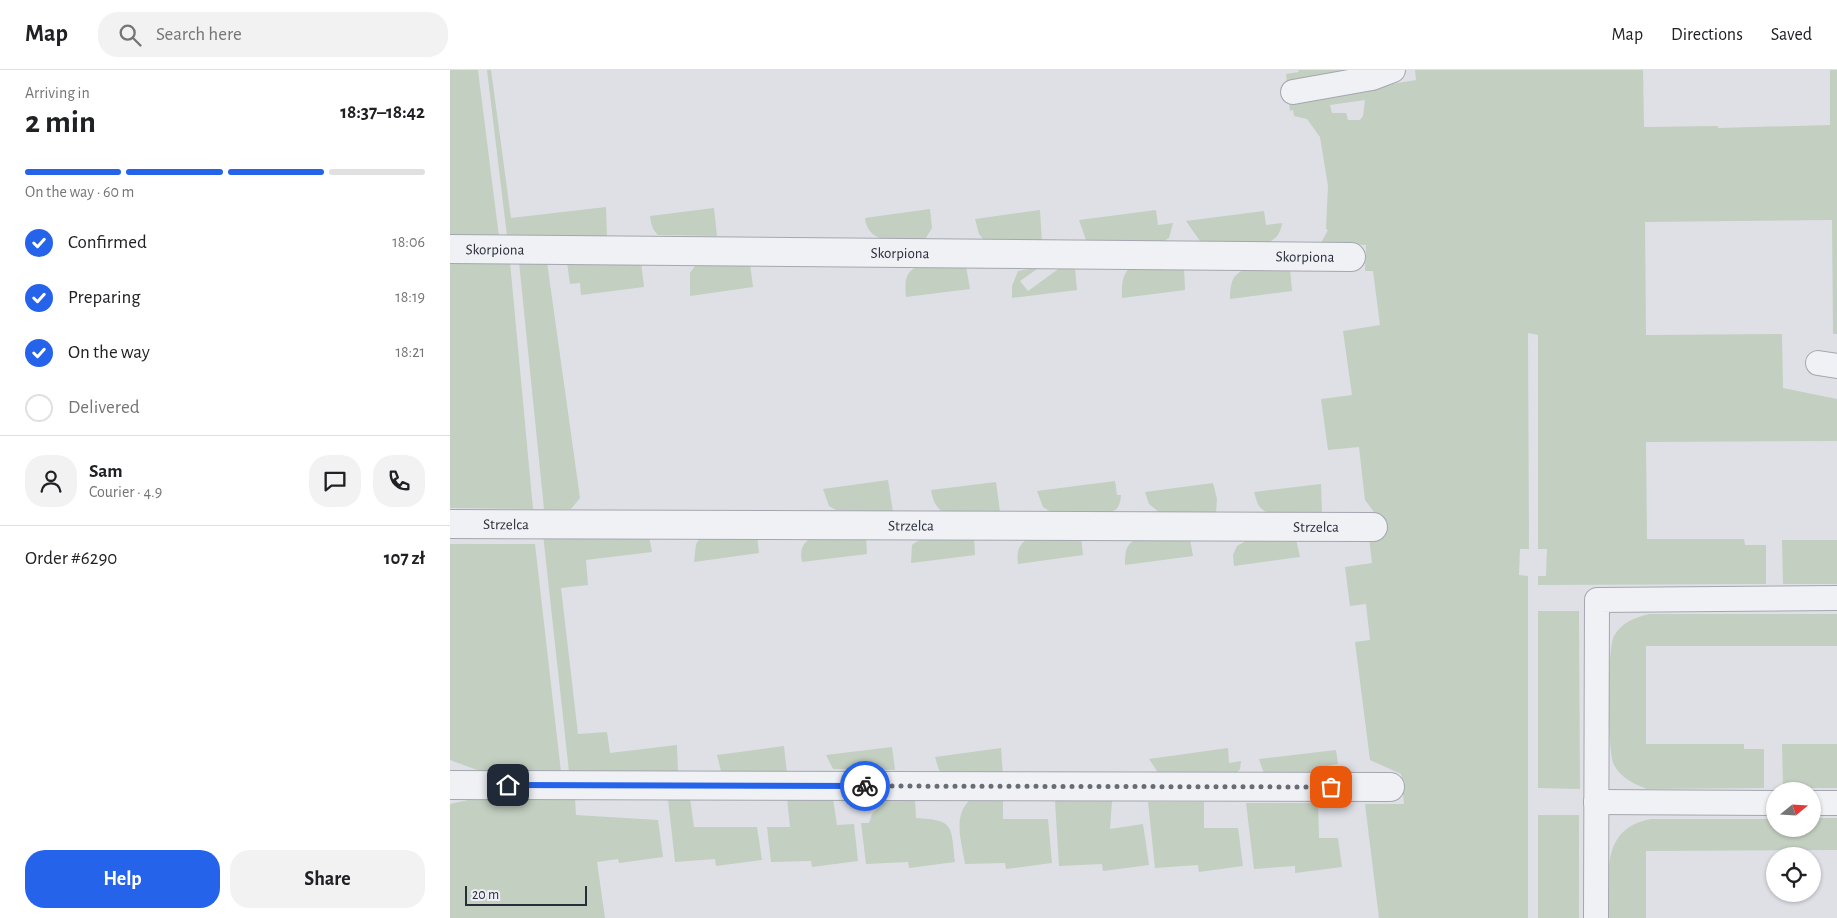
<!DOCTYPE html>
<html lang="en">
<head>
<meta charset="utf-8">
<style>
	:root { --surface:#fff; --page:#f2f2f2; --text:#202124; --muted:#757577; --line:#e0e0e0; --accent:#2563eb }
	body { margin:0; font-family:"Alegreya Sans",sans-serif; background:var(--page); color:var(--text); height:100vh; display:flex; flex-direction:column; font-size:19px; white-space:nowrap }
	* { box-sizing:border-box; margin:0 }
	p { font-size:16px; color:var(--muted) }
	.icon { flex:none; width:28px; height:28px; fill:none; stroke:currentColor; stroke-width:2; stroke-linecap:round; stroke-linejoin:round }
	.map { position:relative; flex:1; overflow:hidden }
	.sheet { display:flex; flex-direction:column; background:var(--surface); width:450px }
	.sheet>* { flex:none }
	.needle { width:32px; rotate:72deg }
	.controls { position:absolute; left:1316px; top:712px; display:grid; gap:10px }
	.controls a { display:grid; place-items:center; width:55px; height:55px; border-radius:50%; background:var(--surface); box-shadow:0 1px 4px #0004; font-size:25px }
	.scale { position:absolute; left:15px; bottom:12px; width:122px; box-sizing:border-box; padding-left:5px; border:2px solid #292e3b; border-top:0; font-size:14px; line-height:18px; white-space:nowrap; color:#292e3b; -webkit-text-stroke:4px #edeff4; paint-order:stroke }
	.pin { position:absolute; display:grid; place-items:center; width:42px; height:42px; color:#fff; margin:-21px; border-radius:10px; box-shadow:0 2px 8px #0006 }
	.courier { position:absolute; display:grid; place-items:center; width:50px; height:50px; margin:-25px; border:4px solid #2563eb; border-radius:50%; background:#fff; color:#222; box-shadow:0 1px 6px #0007 }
	.overview em { font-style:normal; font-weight:700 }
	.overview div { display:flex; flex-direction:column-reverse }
	.overview { display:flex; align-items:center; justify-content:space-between; height:85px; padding:0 25px }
	h1 { font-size:32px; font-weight:700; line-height:38px }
	.bar { display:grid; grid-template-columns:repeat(4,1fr); gap:8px 5px; align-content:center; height:60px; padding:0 25px }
	.bar i { height:6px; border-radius:4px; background:var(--line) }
	.bar .current { background:var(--accent) }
	.bar p { grid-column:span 4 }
	.line { display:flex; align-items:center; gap:12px; padding:0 25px; border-top:1px solid var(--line) }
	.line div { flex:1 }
	.round { display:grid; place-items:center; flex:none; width:52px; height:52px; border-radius:20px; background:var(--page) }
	ol { padding:0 25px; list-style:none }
	li { display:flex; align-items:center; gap:15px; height:55px }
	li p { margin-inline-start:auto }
	li .icon { padding:5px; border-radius:50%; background:var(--accent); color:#fff; stroke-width:4 }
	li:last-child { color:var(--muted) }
	li i { width:28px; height:28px; border:2px solid var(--line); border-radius:50% }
	.primary-button { display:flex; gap:10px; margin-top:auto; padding:10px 25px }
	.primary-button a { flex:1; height:58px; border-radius:20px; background:var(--accent); color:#fff; font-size:20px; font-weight:700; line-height:58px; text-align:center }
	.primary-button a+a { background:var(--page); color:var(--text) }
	header { display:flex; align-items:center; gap:30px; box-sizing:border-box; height:70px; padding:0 25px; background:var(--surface); border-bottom:1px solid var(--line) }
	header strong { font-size:24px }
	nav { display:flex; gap:28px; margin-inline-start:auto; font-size:18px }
	.search { width:350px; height:45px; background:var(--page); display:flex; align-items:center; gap:12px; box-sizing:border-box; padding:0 18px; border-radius:20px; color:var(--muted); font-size:19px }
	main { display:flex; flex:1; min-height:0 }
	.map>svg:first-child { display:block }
	.green { fill:#c3cfc0; fill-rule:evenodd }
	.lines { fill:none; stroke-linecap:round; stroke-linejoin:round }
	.service-casing { stroke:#a4a7af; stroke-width:26 }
	.minor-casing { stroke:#a4a7af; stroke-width:30 }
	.service { stroke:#f0f1f5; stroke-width:24 }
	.minor { stroke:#f0f1f5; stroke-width:28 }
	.done { stroke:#686c77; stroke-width:5; stroke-dasharray:0 9 }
	.route { stroke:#2563eb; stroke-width:6 }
	.labels { text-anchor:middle; stroke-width:4; stroke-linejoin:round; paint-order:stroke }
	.street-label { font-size:15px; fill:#292e3b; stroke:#edeff4 }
</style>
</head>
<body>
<header>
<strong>Map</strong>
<div class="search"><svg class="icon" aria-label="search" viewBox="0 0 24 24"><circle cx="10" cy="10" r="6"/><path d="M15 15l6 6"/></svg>Search here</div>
<nav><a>Map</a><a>Directions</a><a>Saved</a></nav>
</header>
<main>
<section class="sheet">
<div class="overview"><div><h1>2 min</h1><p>Arriving in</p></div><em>18:37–18:42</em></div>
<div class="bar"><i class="current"></i><i class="current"></i><i class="current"></i><i></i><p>On the way · 60 m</p></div>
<ol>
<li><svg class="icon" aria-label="check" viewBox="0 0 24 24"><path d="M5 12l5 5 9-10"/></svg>Confirmed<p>18:06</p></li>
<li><svg class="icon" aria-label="check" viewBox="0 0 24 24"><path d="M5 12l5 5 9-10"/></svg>Preparing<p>18:19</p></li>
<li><svg class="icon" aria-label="check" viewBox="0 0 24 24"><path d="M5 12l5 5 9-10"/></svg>On the way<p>18:21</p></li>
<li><i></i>Delivered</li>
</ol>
<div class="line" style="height:90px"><a class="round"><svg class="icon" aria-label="person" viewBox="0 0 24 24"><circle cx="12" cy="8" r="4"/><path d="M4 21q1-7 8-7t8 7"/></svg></a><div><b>Sam</b><p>Courier · 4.9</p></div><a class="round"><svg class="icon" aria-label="chat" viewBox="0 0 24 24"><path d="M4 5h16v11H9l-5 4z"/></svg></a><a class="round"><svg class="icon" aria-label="phone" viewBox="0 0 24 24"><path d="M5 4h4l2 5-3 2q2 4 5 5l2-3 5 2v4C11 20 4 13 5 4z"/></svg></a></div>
<div class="line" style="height:65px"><div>Order #6290</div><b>107 zł</b></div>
<div class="primary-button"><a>Help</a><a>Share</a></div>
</section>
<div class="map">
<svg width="1387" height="848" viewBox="0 0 1387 848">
	<rect width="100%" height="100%" fill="#dee0e6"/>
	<g class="green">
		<polygon points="0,0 28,0 49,167 0,166"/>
		<polygon points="37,0 41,0 61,148 156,137 157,168 57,166"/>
		<polygon points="848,0 915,0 837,14 836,4 849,2"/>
		<path d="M965,0h228l1,57 74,-1v2l112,-3v-55h7v264h-4l-1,-114 -187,2 1,113 136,-1 1,54 54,11v42l-191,1 1,97h97l1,6h21v39l-228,1v-9h8l1,-27h-9v-214l-10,-2 1,216h-9l-1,26 9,1v342h-149l-14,-114h39l-3,-30 -31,-14 -15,-118 15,-2 -4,-36 -16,2 -5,-39 27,-4 -3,-25 11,-18 -15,-20 -6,-53 -31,3 -7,-51 31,-4 -9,-64 37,-6 -7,-54h-8l1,-26 -45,-2 7,-13 -2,-1 2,-43 -8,-49 -13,-18 -13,-3 -1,-6 -3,1 -1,-10 127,-21zM915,30l-2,16 -3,4h-12l-2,-7h-14l-2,-8z"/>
		<path d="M264,138l3,28 -59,-1c-6,-6 -7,-11 -8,-19z"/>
		<path d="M480,139l2,19 -8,13c-22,-1 -56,6 -59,-23z"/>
		<polygon points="590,140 592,172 534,170 529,164 525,149"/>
		<polygon points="706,140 708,155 723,153 719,168 712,172 637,173 629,150"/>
		<path d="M814,141l2,14 16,-2c-2,12 -6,17 -18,21h-62l-16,-23z"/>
		<polygon points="0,191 60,192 83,439 0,438"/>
		<polygon points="69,192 97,192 130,428 121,439 94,439"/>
		<polygon points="117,192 191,192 194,217 131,225 130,213 120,214"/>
		<polygon points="253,193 300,194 303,217 240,226 240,203 245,196"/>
		<path d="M469,196h47l4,23 -64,8c-1,-15 -2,-25 13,-31z"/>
		<polygon points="590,197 570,211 578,221 611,197 625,198 627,220 562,228 562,216 568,201"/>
		<path d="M679,198h55l1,22 -63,8c0,-12 -1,-20 7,-30z"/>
		<path d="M799,198l41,1 2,22 -62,8c0,-16 2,-26 19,-31z"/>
		<polygon points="438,410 443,442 386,440 379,436 373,419"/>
		<path d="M665,411l2,14h4c-1,9 -2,15 -12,18l-58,-1 -8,-5 -6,-16z"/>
		<path d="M546,412l4,30 -56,1c-9,-6 -11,-13 -13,-23z"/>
		<polygon points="763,413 767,429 766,443 710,443 699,434 695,422"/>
		<path d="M871,414l1,30c-13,0 -49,4 -59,-4 -6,-4 -7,-12 -9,-18z"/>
		<polygon points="93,464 199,466 202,482 136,490 138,515 111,518 128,664 157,662 160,683 227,675 228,703 119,702"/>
		<polygon points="307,465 309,483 244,492 246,474 251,467"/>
		<path d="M366,466h50l1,18 -65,8c-3,-13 1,-21 14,-26z"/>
		<path d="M524,466l1,19 -64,8 1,-18c16,-13 42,-8 62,-9z"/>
		<path d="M631,467l2,18 -65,9c-1,-11 -1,-17 8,-24z"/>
		<path d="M691,468l49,1 3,17 -68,9c0,-15 1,-23 16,-27z"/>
		<polygon points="799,469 846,469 850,487 784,496 783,485 787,476"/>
		<polygon points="1332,470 1387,470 1387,514 1333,514"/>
		<polygon points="0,474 85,474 111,702 30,701 0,690"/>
		<polygon points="1088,541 1129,541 1130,719 1088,718"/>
		<path d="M1199,544h188v32h-191v98h98v5h20v39l-117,1c-13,-5 -26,-11 -33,-24 -7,-13 -7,-117 0,-129 8,-14 20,-18 35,-22z"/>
		<polygon points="1332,674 1387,674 1387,718 1333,718"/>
		<polygon points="334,676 337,704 278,704 271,701 267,685"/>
		<polygon points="442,677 445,700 383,699 376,685"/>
		<polygon points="551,678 553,706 495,704 489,700 485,687"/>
		<polygon points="778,678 779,693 791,691 790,699 785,705 709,704 699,689"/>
		<polygon points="886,680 888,694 877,696 877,703 817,703 813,701 809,689"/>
		<polygon points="125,728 126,745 208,750 213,787 169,793 168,789 147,792 155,848 0,848 0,734 23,729"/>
		<polygon points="240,728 244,757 307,757 312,790 266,796 265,789 225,792 218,729"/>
		<polygon points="337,728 383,729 387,755 404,754 408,791 362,797 361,791 321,792 317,757 340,757"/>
		<path d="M437,730h28l1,18c39,2 35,8 39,44l-46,6 -1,-6 -42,2 -5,-41h8l3,-9z"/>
		<path d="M520,730h33v19h45l4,44 -46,6 -1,-6 -40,1c-3,-21 -13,-48 5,-64z"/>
		<polygon points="605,731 662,731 660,759 693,754 699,795 653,801 652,794 609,796"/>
		<polygon points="698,732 754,732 754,758 788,758 793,796 749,802 748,795 705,798"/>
		<polygon points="796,733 868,733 869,768 888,768 892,797 845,803 845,796 804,799"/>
		<rect x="1088" y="745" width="41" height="103"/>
		<path d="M1363,748h24v32l-191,1v67h-37c0,-41 -10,-90 42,-99h124v10h37z"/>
	</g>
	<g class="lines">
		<g class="service-casing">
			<g id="service">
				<polyline points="843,22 922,8 943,0"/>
				<polyline points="1368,293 1387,296"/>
				<polyline points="1146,732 1325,733"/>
				<polyline points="1362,733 1387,733"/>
				<polyline points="1146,848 1147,530 1387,528"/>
			</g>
		</g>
		<g class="minor-casing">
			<g id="minor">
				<path id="s1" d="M0,179l901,8"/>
				<path id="s2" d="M0,454l923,3"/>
				<polyline points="0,715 940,717"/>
			</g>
		</g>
		<use href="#service" class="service"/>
		<use href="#minor" class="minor"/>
	</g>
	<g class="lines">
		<polyline class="done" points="415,716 881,717"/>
		<polyline class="route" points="58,715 415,716"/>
	</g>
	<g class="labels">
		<g class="street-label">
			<text dy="5" stroke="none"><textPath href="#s1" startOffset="45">Skorpiona</textPath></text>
			<text dy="5" stroke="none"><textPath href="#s1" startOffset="450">Skorpiona</textPath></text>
			<text dy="5" stroke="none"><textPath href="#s1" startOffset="855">Skorpiona</textPath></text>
			<text dy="5" stroke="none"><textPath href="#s2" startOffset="56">Strzelca</textPath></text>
			<text dy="5" stroke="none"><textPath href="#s2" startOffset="461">Strzelca</textPath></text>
			<text dy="5" stroke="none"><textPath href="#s2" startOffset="866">Strzelca</textPath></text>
		</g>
	</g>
</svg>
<div class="controls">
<a><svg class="needle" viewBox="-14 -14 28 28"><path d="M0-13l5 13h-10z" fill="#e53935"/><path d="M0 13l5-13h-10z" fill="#757577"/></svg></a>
<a><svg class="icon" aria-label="locate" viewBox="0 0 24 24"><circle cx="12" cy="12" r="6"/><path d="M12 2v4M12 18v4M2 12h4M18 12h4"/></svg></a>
</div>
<div class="scale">20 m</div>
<div class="pin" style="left:881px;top:717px;background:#ea580c"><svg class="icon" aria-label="bag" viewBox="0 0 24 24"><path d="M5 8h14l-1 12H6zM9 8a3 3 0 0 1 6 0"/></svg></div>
<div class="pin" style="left:58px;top:715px;background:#1f2937"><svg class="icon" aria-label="home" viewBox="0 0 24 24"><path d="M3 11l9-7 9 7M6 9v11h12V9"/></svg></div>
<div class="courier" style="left:415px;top:716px"><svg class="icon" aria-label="bike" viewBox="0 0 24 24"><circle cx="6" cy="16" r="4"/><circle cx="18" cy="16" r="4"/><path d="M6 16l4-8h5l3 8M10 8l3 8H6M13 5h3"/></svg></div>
</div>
</main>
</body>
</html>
